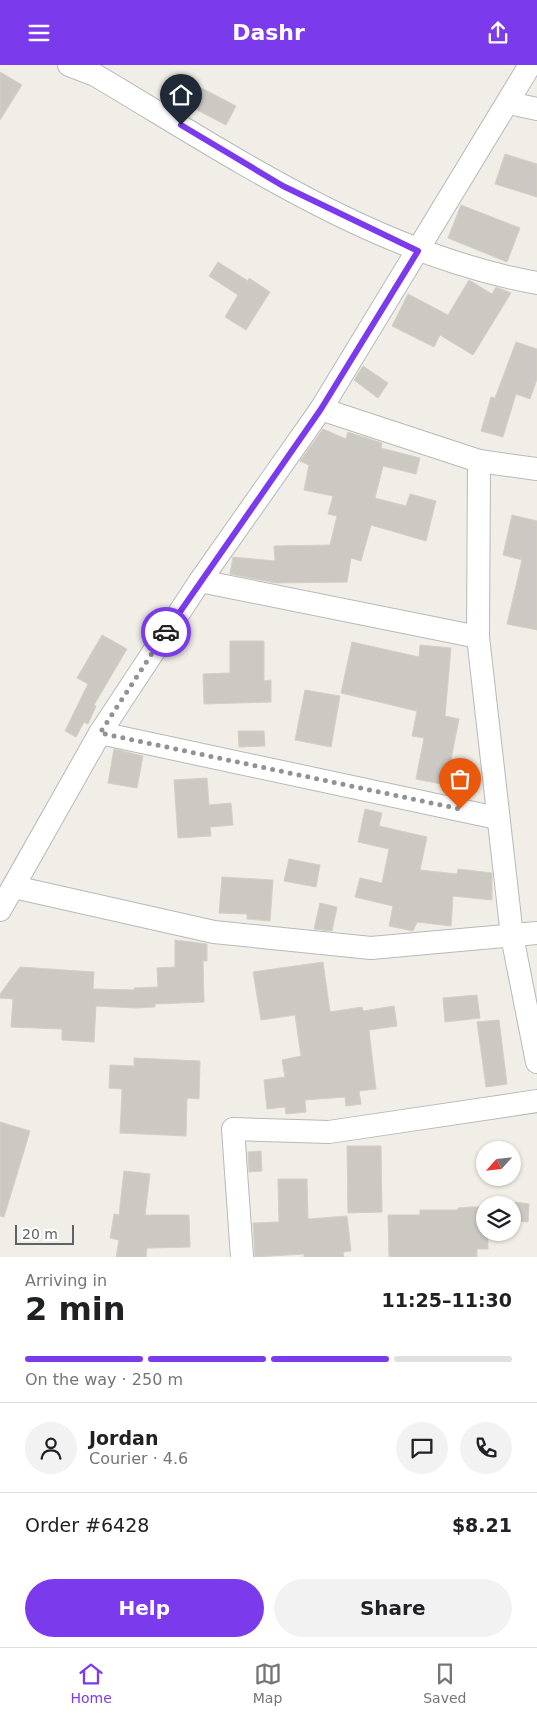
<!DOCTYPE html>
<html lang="en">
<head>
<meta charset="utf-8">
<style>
	:root { --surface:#fff; --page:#f2f2f2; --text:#202124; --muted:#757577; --line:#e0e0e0; --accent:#7c3aed }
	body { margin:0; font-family:"DejaVu Sans",sans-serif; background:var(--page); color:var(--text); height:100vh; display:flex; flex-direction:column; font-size:19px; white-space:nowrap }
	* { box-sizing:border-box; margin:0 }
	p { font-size:16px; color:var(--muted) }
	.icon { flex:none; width:28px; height:28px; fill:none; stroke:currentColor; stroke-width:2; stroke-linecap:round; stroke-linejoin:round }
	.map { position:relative; height:1192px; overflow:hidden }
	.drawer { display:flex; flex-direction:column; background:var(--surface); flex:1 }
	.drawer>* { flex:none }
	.needle { width:32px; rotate:243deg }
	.controls { position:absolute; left:476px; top:1076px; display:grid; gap:10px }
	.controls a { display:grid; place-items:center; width:45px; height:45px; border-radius:50%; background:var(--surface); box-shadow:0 1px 4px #0004; font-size:25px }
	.scale { position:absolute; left:15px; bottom:12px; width:59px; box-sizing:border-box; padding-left:5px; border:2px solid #5e6267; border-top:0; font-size:14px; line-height:18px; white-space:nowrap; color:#5e6267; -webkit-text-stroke:4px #fff; paint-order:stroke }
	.pin { position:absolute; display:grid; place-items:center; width:42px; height:42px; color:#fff; margin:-51px -21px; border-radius:50% 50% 50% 0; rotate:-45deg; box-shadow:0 0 5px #0007 }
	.pin .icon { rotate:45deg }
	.courier { position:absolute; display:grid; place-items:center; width:50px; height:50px; margin:-25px; border:4px solid #7c3aed; border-radius:50%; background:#fff; color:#222; box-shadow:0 1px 6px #0007 }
	.headline em { font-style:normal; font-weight:700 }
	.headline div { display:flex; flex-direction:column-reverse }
	.headline { display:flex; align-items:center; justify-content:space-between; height:85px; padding:0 25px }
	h1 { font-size:32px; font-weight:700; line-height:38px }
	.bar { display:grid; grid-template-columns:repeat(4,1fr); gap:8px 5px; align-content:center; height:60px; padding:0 25px }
	.bar i { height:6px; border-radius:4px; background:var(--line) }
	.bar .active { background:var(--accent) }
	.bar p { grid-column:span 4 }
	.line { display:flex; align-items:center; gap:12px; padding:0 25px; border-top:1px solid var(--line) }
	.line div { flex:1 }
	.round { display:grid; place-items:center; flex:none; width:52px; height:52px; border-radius:26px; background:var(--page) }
	.button { display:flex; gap:10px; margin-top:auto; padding:10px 25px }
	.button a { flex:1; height:58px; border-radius:30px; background:var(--accent); color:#fff; font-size:20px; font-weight:700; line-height:58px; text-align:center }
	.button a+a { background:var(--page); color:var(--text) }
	header { display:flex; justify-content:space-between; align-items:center; height:65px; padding:0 25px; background:var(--accent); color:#fff; font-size:22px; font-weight:700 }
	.menu { display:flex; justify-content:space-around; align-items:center; height:70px; border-top:1px solid var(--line); background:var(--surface); font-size:14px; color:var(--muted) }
	.menu a { display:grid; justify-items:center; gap:2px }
	.menu .active { color:var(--accent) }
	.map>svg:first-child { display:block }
	.building { fill:#ccc9c3; stroke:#d5cfc4 }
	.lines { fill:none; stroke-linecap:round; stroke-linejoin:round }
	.minor-casing { stroke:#b6b9bd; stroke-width:24 }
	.minor { stroke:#fff; stroke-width:22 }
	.done { stroke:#919393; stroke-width:5; stroke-dasharray:0 9 }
	.route { stroke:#7c3aed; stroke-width:6 }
</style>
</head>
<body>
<header><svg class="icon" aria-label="menu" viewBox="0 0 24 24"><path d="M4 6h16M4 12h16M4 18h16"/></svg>Dashr<svg class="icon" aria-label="share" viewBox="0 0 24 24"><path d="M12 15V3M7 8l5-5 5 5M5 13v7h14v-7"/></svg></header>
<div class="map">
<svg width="537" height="1192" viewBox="0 0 537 1192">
	<rect width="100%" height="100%" fill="#f0eee6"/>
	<g class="building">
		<polygon points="0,7 22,20 0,55"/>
		<polygon points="188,16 236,41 226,60 178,35"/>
		<polygon points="505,89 537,99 537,132 495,119"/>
		<polygon points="461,140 520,163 507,197 448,173"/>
		<polygon points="218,197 248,216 249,213 270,227 246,265 225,252 238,230 209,211"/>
		<polygon points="469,215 492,229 496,222 511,228 473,290 440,270 434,282 392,261 408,229 448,250"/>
		<polygon points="516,277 537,284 537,314 530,334 516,329 503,372 481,366 491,332 495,333"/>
		<polygon points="363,301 388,318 378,333 354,315"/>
		<polygon points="323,364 346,374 348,367 382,378 381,383 420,393 416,409 383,401 375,433 406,441 410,429 436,436 426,476 371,460 361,496 351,493 347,517 276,518 230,509 233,492 275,496 274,481 330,480 337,451 328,449 333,431 304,425 309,400 300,396"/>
		<polygon points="512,450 537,456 537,565 507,559 522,495 503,490"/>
		<polygon points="102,570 127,584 94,640 96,641 88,659 84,657 76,672 65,666 88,619 77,613"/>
		<polygon points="230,576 264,576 264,616 271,615 271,637 204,639 203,609 230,608"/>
		<polygon points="352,577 419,592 420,580 451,583 445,651 459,654 446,720 416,714 424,673 412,671 417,646 341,628"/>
		<polygon points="305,625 340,631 331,682 295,675"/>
		<polygon points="238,666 264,666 265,681 239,682"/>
		<polygon points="114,684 143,691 137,723 108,718"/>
		<polygon points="207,713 209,740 231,738 233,760 210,762 211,771 178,773 174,715"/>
		<polygon points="365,744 382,748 379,761 427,772 420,805 457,809 458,804 492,808 492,835 453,831 451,861 417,857 413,866 389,861 393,841 355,832 360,813 382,818 389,784 358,777"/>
		<polygon points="289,794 320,800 316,822 284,816"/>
		<polygon points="222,812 273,815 270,856 247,854 247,849 219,848"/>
		<polygon points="320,838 337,842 332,866 314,864"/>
		<polygon points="175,875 207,879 207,896 203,896 204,937 155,939 155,942 135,943 96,941 94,977 62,975 62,964 11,962 13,934 0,933 0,929 20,902 94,907 93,924 134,925 134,923 158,922 157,903 175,902"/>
		<polygon points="323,897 330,947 362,942 363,946 394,941 397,961 369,965 376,1024 359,1026 361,1039 346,1041 345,1032 305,1035 306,1047 286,1049 285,1042 267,1044 264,1015 285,1012 282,995 301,991 295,950 261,955 253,907"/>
		<polygon points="477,930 480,953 445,957 443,933"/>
		<polygon points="499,955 507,1019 486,1022 477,957"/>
		<polygon points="134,993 200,996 199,1034 187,1033 186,1071 120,1068 122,1024 109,1023 110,1000 134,1001"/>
		<polygon points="0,1057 30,1066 4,1152 0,1151"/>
		<polygon points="347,1081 381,1081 382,1147 348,1148"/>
		<polygon points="261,1086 262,1106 249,1107 248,1087"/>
		<polygon points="124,1106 150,1109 145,1150 189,1150 190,1182 147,1183 146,1192 116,1192 119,1175 110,1173 114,1149 119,1150"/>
		<polygon points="278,1114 307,1114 308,1154 347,1151 351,1186 343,1187 344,1192 304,1192 304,1189 255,1192 253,1158 279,1157"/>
		<polygon points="514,1137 529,1139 528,1157 512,1156"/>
		<polygon points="472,1142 485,1142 485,1168 488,1168 488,1184 477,1184 477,1192 389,1192 388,1150 420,1150 420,1145 458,1145 458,1143"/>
	</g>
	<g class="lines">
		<g class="minor-casing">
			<g id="minor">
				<path d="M69,0l26,10c139,82 280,179 442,208"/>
				<polyline points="509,38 537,44"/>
				<polyline points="321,344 479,396 537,404"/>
				<polyline points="479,396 478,572 512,871 537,997"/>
				<polyline points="200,516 478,572"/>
				<polyline points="100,668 497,753"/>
				<polyline points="14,822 214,867 371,883 537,868"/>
				<polyline points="0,845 100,668 200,516 321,344 530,0"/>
				<polyline points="242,1192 233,1064 329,1067 537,1036"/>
			</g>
		</g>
		<use href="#minor" class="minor"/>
	</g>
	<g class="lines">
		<polyline class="done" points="166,567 100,668 460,744"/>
		<polyline class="route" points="166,567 321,344 418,186 283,121 181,60"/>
	</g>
</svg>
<div class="controls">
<a><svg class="needle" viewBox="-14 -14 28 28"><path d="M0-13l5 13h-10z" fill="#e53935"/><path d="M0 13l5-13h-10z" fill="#757577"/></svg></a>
<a><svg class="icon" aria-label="layers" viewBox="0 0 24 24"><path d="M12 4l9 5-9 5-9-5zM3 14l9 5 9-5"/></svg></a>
</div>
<div class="scale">20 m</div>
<div class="pin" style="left:460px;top:744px;background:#ea580c"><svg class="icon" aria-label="bag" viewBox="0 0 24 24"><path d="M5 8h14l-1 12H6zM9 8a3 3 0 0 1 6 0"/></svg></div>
<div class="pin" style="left:181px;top:60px;background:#1f2937"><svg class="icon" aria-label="home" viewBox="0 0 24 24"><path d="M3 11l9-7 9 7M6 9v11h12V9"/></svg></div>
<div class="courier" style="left:166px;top:567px"><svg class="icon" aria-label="car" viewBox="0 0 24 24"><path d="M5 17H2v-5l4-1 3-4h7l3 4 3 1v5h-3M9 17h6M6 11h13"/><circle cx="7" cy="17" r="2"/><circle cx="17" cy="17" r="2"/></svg></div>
</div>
<section class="drawer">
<div class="headline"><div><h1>2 min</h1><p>Arriving in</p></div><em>11:25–11:30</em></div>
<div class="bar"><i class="active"></i><i class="active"></i><i class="active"></i><i></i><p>On the way · 250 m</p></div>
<div class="line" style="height:90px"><a class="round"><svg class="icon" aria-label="person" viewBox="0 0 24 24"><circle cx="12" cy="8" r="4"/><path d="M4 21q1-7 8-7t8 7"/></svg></a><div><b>Jordan</b><p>Courier · 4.6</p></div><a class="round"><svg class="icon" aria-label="chat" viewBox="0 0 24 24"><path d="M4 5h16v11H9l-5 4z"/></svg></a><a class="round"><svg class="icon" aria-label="phone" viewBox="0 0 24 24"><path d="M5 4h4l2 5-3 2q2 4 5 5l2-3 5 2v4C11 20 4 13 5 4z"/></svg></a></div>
<div class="line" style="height:65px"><div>Order #6428</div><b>$8.21</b></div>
<div class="button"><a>Help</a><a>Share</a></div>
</section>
<nav class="menu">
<a class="active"><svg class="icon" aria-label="home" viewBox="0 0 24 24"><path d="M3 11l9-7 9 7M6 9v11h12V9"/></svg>Home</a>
<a><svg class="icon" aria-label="map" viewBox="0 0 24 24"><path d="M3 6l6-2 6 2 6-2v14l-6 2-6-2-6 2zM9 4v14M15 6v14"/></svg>Map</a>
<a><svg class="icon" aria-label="saved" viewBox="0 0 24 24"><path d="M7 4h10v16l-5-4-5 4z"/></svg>Saved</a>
</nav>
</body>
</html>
